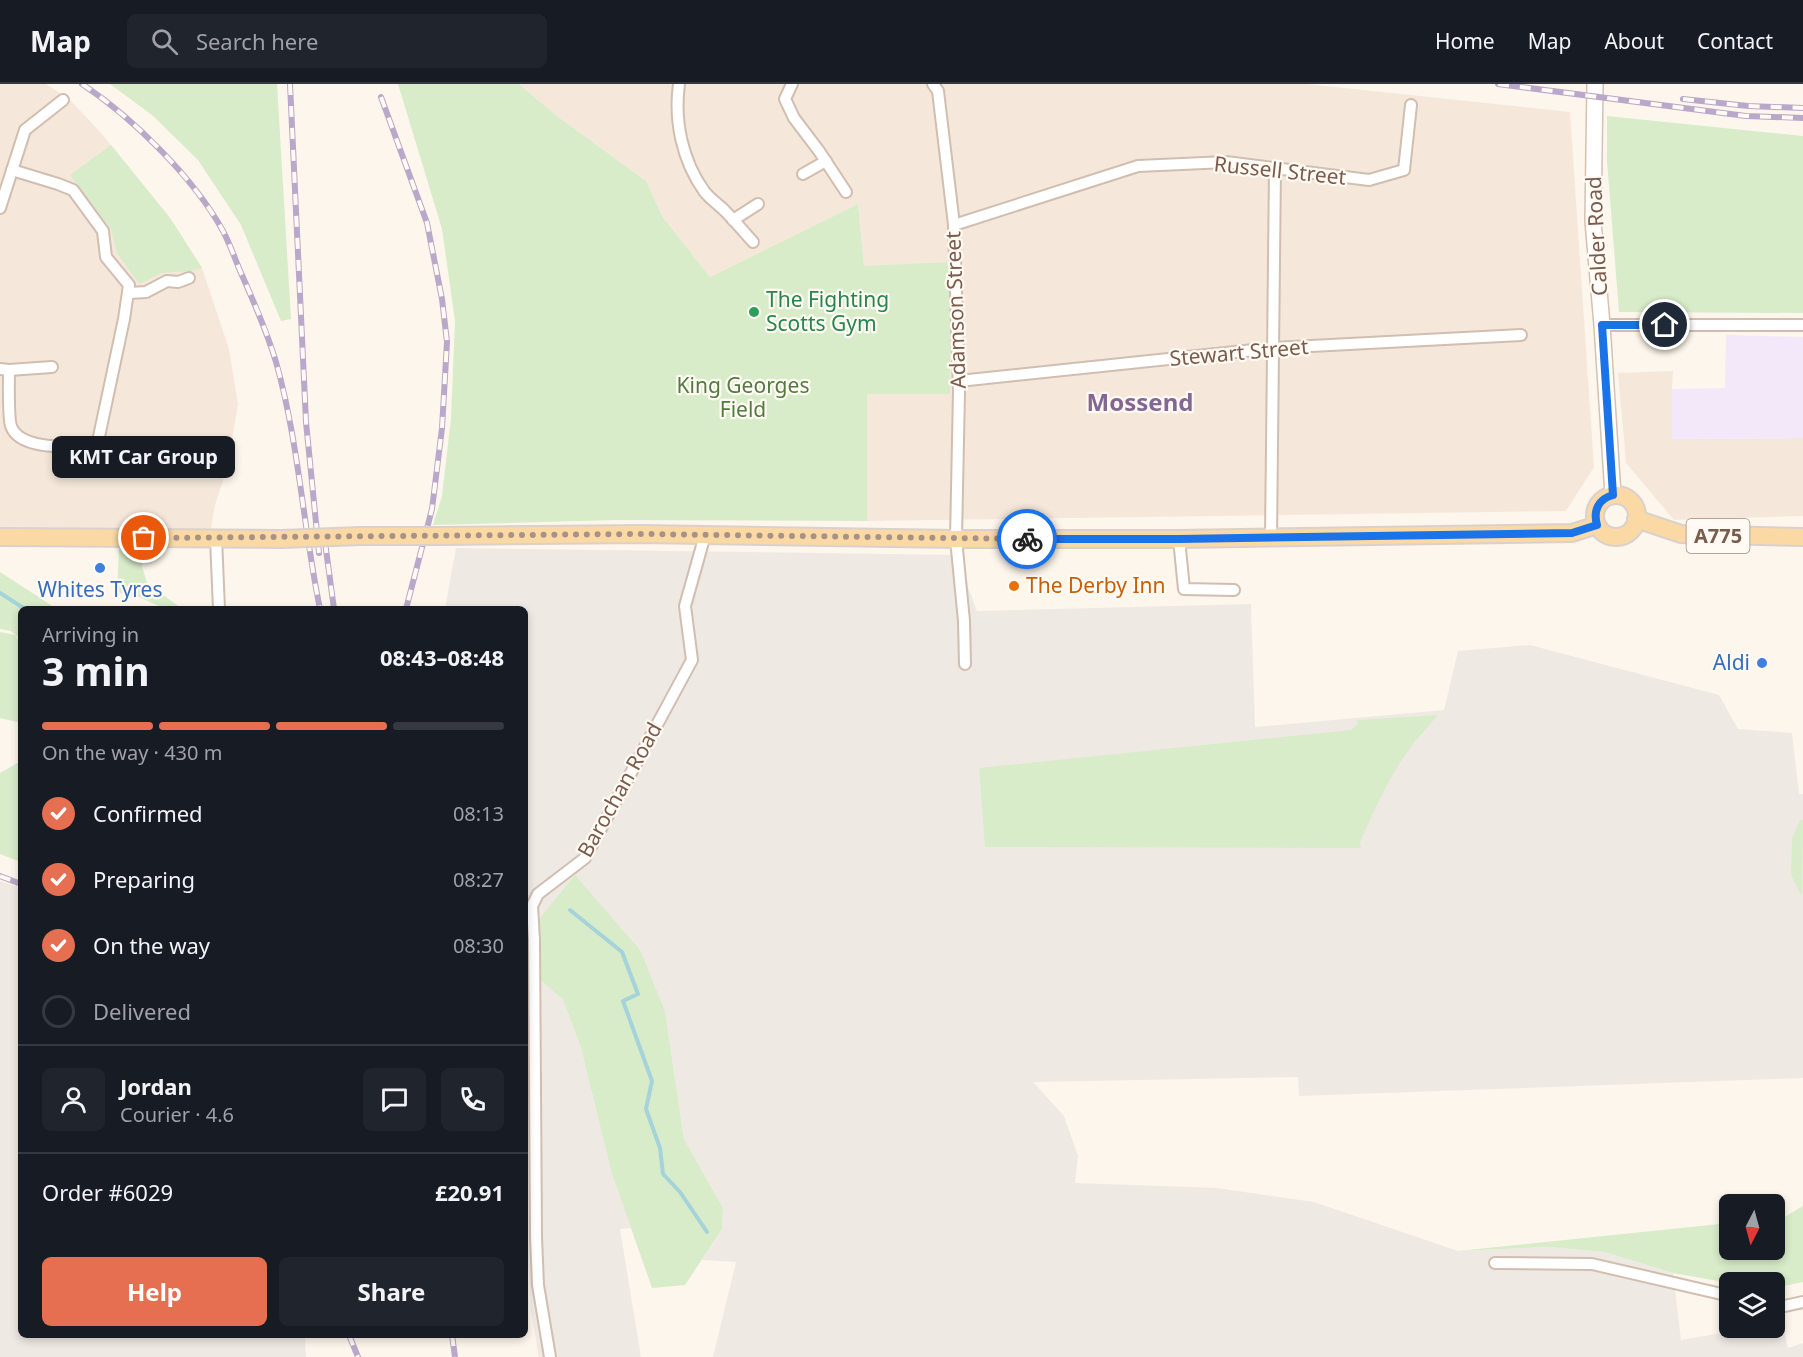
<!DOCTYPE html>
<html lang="en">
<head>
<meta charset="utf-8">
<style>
	:root { --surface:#171b24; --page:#20242c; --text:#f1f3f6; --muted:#9ea1a6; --line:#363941; --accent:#e76f51 }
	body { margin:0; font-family:"Noto Sans",sans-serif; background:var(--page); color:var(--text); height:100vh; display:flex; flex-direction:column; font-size:22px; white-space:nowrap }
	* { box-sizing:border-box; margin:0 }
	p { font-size:20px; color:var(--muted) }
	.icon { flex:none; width:33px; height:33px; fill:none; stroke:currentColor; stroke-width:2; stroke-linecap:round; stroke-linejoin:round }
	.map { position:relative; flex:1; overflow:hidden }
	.panel { position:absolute; left:18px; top:522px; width:510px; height:732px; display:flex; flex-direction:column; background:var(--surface); border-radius:9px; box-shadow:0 3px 9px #0003 }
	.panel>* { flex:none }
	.needle { width:39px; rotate:186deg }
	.tools { position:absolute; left:1719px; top:1110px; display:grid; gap:12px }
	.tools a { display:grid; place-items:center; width:66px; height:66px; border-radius:9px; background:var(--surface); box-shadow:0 3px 9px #0003; font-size:30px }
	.pin { position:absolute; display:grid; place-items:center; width:51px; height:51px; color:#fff; margin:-26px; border:3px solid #fff; border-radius:50%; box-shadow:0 2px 6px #0007 }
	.courier { position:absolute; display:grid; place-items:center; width:60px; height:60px; margin:-30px; border:4px solid #1a73e8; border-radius:50%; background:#fff; color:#222; box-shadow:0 2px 8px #0007 }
	.bubble { position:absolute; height:42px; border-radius:9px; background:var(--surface); box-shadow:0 3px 9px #0003; font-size:20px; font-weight:700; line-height:42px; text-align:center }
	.summary em { font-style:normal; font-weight:700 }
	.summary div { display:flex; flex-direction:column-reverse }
	.summary { display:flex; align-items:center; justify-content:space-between; height:102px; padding:0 24px }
	h1 { font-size:39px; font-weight:700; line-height:45px }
	.bar { display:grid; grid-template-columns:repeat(4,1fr); gap:9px 6px; align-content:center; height:72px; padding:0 24px }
	.bar i { height:8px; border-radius:4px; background:var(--line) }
	.bar .selected { background:var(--accent) }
	.bar p { grid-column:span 4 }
	.line { display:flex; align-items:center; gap:15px; padding:0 24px; border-top:2px solid var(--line) }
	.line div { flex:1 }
	.round { display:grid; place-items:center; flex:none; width:63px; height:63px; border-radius:9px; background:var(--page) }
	ol { padding:0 24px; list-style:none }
	li { display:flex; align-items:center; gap:18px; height:66px }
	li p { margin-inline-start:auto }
	li .icon { padding:6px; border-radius:50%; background:var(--accent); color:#fff; stroke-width:4 }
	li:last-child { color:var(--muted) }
	li i { width:33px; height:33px; border:3px solid var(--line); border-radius:50% }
	.action { display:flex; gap:12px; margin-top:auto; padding:12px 24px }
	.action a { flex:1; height:69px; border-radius:9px; background:var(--accent); color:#fff; font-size:24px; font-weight:700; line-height:69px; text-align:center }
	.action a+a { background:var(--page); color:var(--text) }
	header { display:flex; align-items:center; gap:36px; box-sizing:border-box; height:84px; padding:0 30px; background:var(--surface); border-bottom:2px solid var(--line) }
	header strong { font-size:28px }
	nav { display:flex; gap:33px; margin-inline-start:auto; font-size:21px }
	.search { width:420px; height:54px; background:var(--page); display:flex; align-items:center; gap:15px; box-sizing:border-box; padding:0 21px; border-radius:9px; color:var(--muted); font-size:22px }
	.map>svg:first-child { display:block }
	.residential { fill:#f5e8da }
	.industrial { fill:#efe9e4 }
	.education { fill:#f3e8fa }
	.green { fill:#d8ecc9 }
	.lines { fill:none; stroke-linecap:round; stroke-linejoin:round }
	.stream { stroke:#a5d3da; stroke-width:4 }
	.street-casing { stroke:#d1beb0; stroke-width:14 }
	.secondary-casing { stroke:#d6c0b0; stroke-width:18 }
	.primary-casing { stroke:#dad1cd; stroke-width:20 }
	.street { stroke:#fff; stroke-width:10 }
	.secondary { stroke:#fff; stroke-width:15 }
	.primary { stroke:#fbd9a5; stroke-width:16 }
	.rail-casing { stroke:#b9a8c9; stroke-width:6 }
	.rail { stroke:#fffaf3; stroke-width:4; stroke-dasharray:11; stroke-linecap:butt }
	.primary-bridge-casing { stroke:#dad1cd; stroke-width:20; stroke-linecap:butt }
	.primary-bridge { stroke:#fbd9a5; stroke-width:16 }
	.done { stroke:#a89285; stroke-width:6; stroke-dasharray:0 10.8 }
	.route { stroke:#1a73e8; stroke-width:8 }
	.leisure-dot { fill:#2e9e5b; stroke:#fffaf3; stroke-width:2 }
	.shop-dot { fill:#3f7fe0; stroke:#fffaf3; stroke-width:2 }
	.food-dot { fill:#e8710a; stroke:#fffaf3; stroke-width:2 }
	.labels { text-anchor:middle; stroke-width:4.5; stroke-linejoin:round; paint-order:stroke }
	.shield { fill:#fffaf3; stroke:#a28b7f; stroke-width:1.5 }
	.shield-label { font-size:20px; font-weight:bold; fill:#7a5c4d }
	.street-label { font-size:21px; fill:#7a5c4d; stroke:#fffaf3 }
	.leisure-label { font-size:21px; fill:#27864d; stroke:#fffaf3; text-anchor:start }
	.park-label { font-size:21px; fill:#537a41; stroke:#fffaf3 }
	.food-label { font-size:21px; fill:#c56008; stroke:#fffaf3; text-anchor:start }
	.shop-label { font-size:21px; fill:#366cbe; stroke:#fffaf3 }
	.quarter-label { font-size:24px; font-weight:bold; fill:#846695; stroke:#fffaf3 }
</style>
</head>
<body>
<header>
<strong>Map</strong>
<div class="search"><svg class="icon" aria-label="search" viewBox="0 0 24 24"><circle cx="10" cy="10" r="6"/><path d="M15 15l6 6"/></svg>Search here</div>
<nav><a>Home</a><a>Map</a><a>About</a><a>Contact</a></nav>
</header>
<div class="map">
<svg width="1803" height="1273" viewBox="0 0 1803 1273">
	<rect width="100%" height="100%" fill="#fdf6ec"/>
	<g class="residential">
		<polygon points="0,0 46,0 69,15 102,50 170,134 202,184 229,265 238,320 227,384 215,421 209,455 0,454"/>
		<polygon points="519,0 1307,0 1570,28 1594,383 1566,427 867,437 867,310 950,310 864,182 858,120 710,193 662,132 646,97 557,32"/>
		<polygon points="1673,287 1672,305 1672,355 1803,354 1803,432 1674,436 1626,379 1618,289"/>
	</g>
	<g class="industrial">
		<polygon points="456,464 956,471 977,527 1251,520 1255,643 1444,626 1458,567 1530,561 1719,611 1738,645 1792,649 1799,710 1803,710 1803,994 1299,1012 1298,993 1033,998 1064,1032 1078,1072 1075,1099 1217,1104 1314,1118 1458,1167 1549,1163 1604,1168 1673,1189 1681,1256 1751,1244 1774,1244 1775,1239 1782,1238 1788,1264 1803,1259 1803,1273 713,1273 736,1178 702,1176 722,1145 723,1124 684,1055 665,927 541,895 563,916 581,964 611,1087 631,1144 620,1145 641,1273 539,1273 531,1227 526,1143 525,525 445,525"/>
		<polygon points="0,797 21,804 21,1251 305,1251 306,1273 0,1273"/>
	</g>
	<polygon class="education" points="1726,251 1803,253 1803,354 1672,355 1672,305 1725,304"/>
	<g class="green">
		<polygon points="110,0 277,0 291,235 281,237 241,141 198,76 152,31"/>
		<polygon points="398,0 519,0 557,32 646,97 662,132 710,193 858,120 864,182 950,178 950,310 867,310 867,437 615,436 433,441 442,412 451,334 455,237 442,145"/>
		<polygon points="1607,32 1803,52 1803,229 1619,228 1607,77"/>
		<polygon points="111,61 170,134 202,184 191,187 162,189 139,200 117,169 111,145 70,91"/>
		<polygon points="119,464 143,465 142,482 147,499 182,525 165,525 139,513 117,508"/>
		<polygon points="0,488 57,525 21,525 21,556 11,547 0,545"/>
		<polygon points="0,548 15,551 21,561 21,639 0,634"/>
		<path d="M1438,631c-10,12 -21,23 -30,36 -20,28 -34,60 -48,91l1,6 -376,-1 -6,-79 372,-38 6,-5 1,-5z"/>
		<polygon points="21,677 21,778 0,770 0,689"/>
		<polygon points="1800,736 1803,736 1802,813 1791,791 1792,754"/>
		<polygon points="575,791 640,866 665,927 684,1055 723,1124 722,1145 685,1201 652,1204 611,1087 581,964 563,916 541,896 540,834"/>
		<polygon points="1803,1122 1803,1198 1775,1204 1774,1198 1729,1199 1673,1189 1604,1168 1549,1163 1458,1167 1729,1139 1730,1166 1774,1166 1775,1135 1783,1134"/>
	</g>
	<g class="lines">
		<g class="stream">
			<polyline points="0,509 25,525"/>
			<polyline points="570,826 622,868 638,910 623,917 652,997 646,1025 660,1064 663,1090 680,1108 707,1148"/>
		</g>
		<g class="street-casing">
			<g id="street">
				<path d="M679,0c-5,37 3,76 25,107 6,8 14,13 21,20 10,10 19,21 28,31"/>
				<polyline points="792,0 785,15 794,34 819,67 846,108"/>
				<polyline points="933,0 938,7 954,141 959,307 956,455 964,537 965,580"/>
				<polyline points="803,90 826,77"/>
				<polyline points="0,124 25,46 63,16"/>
				<polyline points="733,136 758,120"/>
				<polyline points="954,141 1138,82 1226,78 1369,96 1404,86 1411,21"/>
				<polyline points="129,209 146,208 167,197 178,198 189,194"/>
				<polyline points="1602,241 1803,241"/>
				<path d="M0,285l9,1c0,13 -1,47 2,56 9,26 64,20 86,20l27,-127 5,-34 -23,-28 -3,-26 -30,-41 -15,-6 -46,-14"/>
				<polyline points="9,286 52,283"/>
				<polyline points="959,297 1273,264 1521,251"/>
				<polyline points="216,454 219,525"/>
				<polyline points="1271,454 1275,84"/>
				<polyline points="1179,455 1184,505 1234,506"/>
				<polyline points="1495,1179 1592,1180 1730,1212"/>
				<polyline points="1774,1222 1780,1223 1803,1218"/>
				<polyline points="550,1273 538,1201 536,1153 534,856 532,822 538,810 585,774 692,576 685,522 705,451"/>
			</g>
		</g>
		<g class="secondary-casing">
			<polyline id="secondary" points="1595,0 1593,137 1602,241 1613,411"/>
		</g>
		<g class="primary-casing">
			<g id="primary">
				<circle cx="1616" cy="432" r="21"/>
				<polyline points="1636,435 1681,450 1803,453"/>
				<polyline points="361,452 402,452"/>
				<polyline points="440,452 643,450 956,455 1179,455 1572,449 1597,441"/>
				<polyline points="0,453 281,455"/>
			</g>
		</g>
		<use href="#street" class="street"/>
		<use href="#secondary" class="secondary"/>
		<use href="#primary" class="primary"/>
		<g class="rail-casing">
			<g id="rail">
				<path d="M82,0c50,33 112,94 141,147 7,13 12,28 18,42 13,29 26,59 35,89 23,81 27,165 44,247"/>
				<polyline points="290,0 306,338 319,469"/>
				<polyline points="1498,0 1746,32 1803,34"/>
				<polyline points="381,13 427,139 442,215 447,258 442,344 432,425 406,525"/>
				<polyline points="1683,15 1748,22 1803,24"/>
				<polyline points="325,458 334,525"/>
				<polyline points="0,792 21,800"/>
				<polyline points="349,1251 358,1273"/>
				<polyline points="452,1251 455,1273"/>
			</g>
		</g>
		<use href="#rail" class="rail"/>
		<g class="primary-bridge-casing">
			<g id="primary-bridge">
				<polyline points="402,452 440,452"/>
				<polyline points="281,455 361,452"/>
			</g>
		</g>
		<use href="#primary-bridge" class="primary-bridge"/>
	</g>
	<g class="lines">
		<polyline class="done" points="144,454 643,450 1027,455"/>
		<path class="route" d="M1027,455h152l393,-6 25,-8c-4,-14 1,-26 16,-30l-11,-170h63"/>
	</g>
	<circle class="leisure-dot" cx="754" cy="228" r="6"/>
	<g class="shop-dot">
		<circle cx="100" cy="484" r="6"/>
		<circle cx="1762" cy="579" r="6"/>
	</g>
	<circle class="food-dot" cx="1014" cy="502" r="6"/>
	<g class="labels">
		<rect class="shield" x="1686.5" y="435" width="63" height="34" rx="4.5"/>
		<g class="shield-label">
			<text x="1718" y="459">A775</text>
		</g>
		<g class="street-label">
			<text transform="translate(1280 87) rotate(6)" y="7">Russell Street</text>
			<text transform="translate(1597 152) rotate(-93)" y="7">Calder Road</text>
			<text transform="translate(956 226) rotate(-92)" y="7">Adamson Street</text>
			<text transform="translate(1239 269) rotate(-5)" y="7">Stewart Street</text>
			<text transform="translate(620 706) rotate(-61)" y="7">Barochan Road</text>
		</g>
		<g class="leisure-label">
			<text x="766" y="223">The Fighting<tspan x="766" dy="24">Scotts Gym</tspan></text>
		</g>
		<g class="park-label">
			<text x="743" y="309">King Georges<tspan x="743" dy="24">Field</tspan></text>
		</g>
		<g class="food-label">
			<text x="1026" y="509">The Derby Inn</text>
		</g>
		<g class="shop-label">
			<text x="100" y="513">Whites Tyres</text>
			<text x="1750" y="586" text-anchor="end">Aldi</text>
		</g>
		<g class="quarter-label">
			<text x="1140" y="327">Mossend</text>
		</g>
	</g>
</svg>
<div class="tools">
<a><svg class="needle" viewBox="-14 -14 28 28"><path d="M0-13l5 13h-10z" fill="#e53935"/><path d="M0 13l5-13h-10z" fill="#9ea1a6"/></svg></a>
<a><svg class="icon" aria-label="layers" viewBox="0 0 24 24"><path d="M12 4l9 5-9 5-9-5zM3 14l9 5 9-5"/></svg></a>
</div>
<div class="pin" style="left:144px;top:454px;background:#ea580c"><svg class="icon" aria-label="bag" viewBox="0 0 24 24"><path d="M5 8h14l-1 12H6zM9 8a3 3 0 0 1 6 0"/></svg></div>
<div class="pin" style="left:1665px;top:241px;background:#1f2937"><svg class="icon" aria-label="home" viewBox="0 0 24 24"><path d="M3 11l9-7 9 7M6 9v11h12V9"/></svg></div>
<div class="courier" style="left:1027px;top:455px"><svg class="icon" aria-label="bike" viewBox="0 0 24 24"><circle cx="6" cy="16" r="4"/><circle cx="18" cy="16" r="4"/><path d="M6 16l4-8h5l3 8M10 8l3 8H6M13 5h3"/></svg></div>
<div class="bubble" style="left:52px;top:352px;width:183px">KMT Car Group</div>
<section class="panel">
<div class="summary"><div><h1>3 min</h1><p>Arriving in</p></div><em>08:43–08:48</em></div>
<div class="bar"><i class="selected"></i><i class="selected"></i><i class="selected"></i><i></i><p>On the way · 430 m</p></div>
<ol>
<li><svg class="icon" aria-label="check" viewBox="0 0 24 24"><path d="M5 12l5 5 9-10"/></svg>Confirmed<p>08:13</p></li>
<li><svg class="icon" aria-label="check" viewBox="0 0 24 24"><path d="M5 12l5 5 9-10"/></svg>Preparing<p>08:27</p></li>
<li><svg class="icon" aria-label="check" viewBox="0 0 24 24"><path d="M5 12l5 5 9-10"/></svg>On the way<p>08:30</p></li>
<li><i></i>Delivered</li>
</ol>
<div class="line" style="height:108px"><a class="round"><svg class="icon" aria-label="person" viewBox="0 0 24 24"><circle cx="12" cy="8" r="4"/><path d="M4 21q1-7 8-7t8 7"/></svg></a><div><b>Jordan</b><p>Courier · 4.6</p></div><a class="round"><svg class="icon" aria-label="chat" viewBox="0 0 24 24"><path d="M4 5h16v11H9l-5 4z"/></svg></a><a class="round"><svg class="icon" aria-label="phone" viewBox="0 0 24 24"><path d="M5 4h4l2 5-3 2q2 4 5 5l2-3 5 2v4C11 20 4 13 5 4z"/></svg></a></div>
<div class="line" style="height:78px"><div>Order #6029</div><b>£20.91</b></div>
<div class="action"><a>Help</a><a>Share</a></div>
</section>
</div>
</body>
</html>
